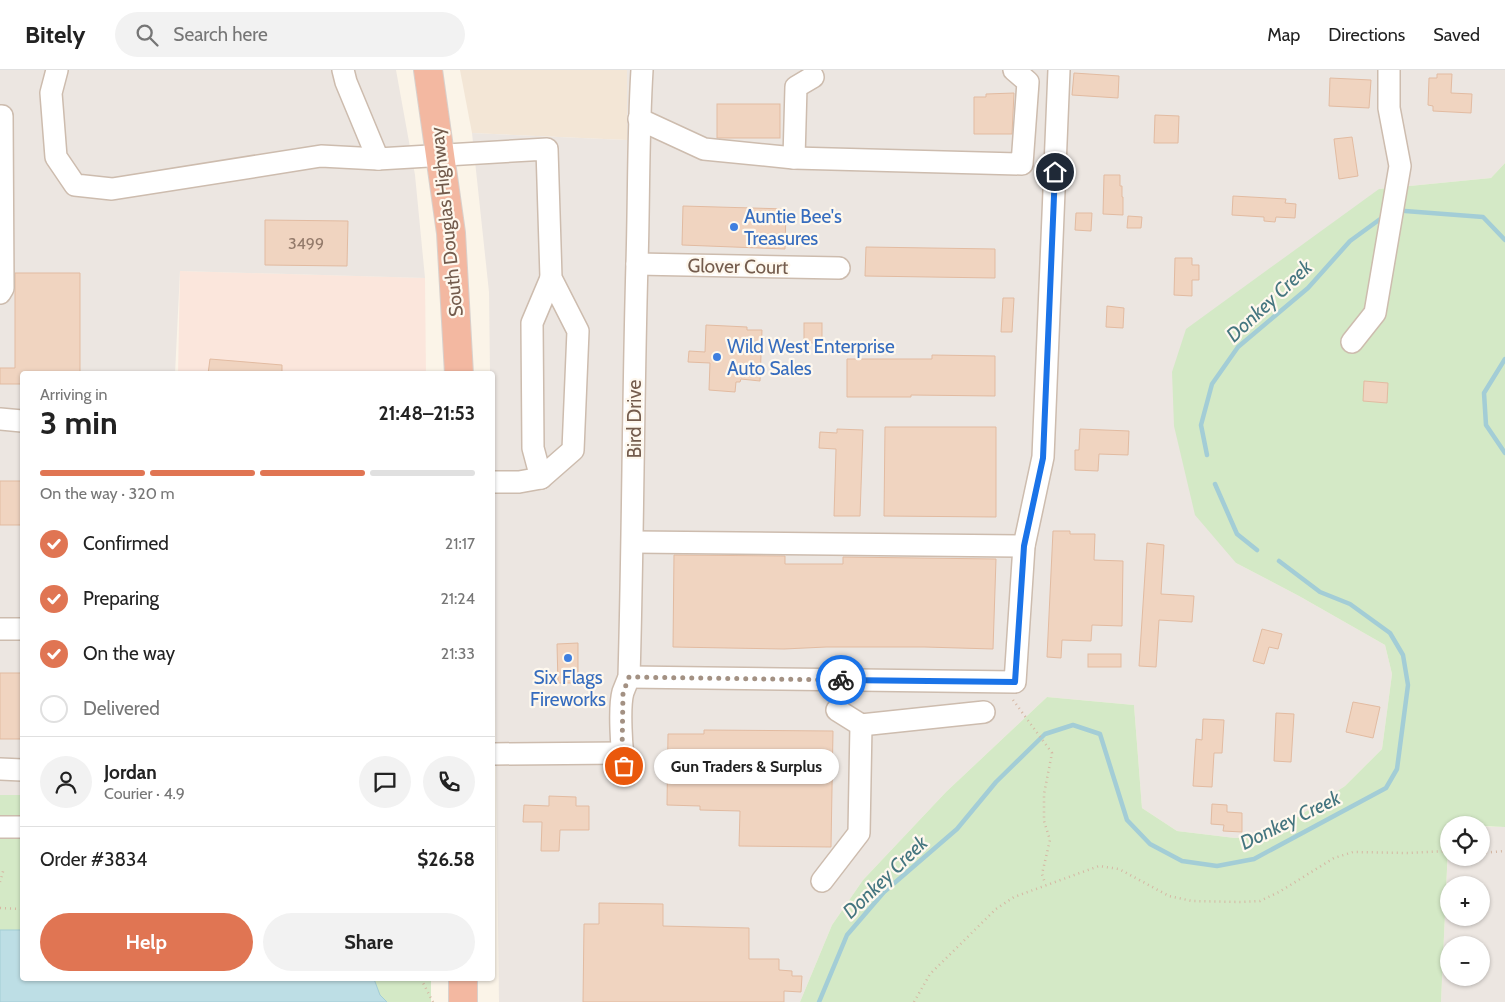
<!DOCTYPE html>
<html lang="en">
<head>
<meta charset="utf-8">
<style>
	:root { --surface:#fff; --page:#f2f2f2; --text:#222; --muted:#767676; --line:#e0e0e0; --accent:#e07553 }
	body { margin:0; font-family:Cabin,sans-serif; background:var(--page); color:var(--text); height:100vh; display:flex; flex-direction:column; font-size:19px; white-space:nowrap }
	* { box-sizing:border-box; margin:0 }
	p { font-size:16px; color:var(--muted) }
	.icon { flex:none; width:28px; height:28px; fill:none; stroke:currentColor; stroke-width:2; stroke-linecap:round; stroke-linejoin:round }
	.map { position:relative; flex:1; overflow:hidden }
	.panel { position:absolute; left:20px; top:301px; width:475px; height:610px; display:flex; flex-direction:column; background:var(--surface); border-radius:5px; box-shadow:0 1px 4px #0004 }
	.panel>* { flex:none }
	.tools { position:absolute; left:1440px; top:746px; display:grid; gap:10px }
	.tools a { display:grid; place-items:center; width:50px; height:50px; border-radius:50%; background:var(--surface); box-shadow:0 1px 4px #0004; font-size:25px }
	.pin { position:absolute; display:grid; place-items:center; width:42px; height:42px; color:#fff; margin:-21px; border:2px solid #fff; border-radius:50%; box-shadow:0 1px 5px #0007 }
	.courier { position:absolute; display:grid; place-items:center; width:50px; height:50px; margin:-25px; border:4px solid #1a73e8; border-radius:50%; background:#fff; color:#222; box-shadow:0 1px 6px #0007 }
	.bubble { position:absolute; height:35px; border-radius:18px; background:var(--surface); box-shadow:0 1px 4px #0004; font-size:16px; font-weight:800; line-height:35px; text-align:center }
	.headline em { font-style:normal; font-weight:800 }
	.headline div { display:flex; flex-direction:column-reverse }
	.headline { display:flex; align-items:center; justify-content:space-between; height:85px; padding:0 20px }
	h1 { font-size:32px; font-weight:800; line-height:38px }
	.bar { display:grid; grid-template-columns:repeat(4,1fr); gap:8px 5px; align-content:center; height:60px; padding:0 20px }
	.bar i { height:6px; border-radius:4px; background:var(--line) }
	.bar .selected { background:var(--accent) }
	.bar p { grid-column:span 4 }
	.line { display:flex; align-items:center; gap:12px; padding:0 20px; border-top:1px solid var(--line) }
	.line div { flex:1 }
	.round { display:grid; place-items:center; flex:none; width:52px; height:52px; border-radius:26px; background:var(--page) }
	ol { padding:0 20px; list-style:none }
	li { display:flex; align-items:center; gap:15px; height:55px }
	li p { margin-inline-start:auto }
	li .icon { padding:5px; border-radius:50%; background:var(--accent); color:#fff; stroke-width:4 }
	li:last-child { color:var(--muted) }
	li i { width:28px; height:28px; border:2px solid var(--line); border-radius:50% }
	.cta { display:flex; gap:10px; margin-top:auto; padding:10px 20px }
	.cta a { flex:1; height:58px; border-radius:30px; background:var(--accent); color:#fff; font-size:20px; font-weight:800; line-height:58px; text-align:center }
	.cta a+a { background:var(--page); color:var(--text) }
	header { display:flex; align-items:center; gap:30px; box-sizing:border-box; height:70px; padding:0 25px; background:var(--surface); border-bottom:1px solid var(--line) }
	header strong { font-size:24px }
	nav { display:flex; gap:28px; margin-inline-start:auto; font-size:18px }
	.search { width:350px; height:45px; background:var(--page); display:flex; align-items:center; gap:12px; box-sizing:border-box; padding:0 18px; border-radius:28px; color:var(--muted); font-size:19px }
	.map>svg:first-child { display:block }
	.residential { fill:#f3e6d6 }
	.commercial { fill:#fbe6dc }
	.industrial { fill:#ece6e1; fill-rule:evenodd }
	.green { fill:#d4e9c6 }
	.water { fill:#bddee5; stroke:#a3cdd6 }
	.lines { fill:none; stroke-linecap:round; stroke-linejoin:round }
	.stream { stroke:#a3cdd6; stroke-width:4.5 }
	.building { fill:#f0d4c0; stroke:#e2bba1 }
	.minor-casing { stroke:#cdbcae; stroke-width:24 }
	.highway-casing { stroke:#d8d1cd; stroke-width:30 }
	.path { stroke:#d5b7a3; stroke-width:2.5; stroke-dasharray:1 4; stroke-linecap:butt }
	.minor { stroke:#fff; stroke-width:21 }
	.highway { stroke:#f3b8a1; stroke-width:28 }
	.done { stroke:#a39183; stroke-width:5; stroke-dasharray:0 9 }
	.route { stroke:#1a73e8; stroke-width:6 }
	.shop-dot { fill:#3f7fe0; stroke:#fef8ee; stroke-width:2 }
	.labels { text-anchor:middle; stroke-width:4.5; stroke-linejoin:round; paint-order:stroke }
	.number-label { font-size:16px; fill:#937a6a }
	.shop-label { font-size:19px; fill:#366cbe; stroke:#fef8ee; text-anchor:start }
	.street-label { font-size:19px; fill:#745c4d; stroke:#fef8ee }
	.water-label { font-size:20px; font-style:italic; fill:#44757f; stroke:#fef8ee }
</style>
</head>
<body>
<header>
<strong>Bitely</strong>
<div class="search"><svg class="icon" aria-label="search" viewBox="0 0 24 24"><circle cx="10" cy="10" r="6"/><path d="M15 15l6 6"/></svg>Search here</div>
<nav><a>Map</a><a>Directions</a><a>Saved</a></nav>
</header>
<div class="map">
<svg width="1505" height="932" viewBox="0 0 1505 932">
	<rect width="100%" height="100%" fill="#fbf4e8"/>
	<polygon class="residential" points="460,0 627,0 627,70 472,63"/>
	<polygon class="commercial" points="180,201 425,208 426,304 178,304"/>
	<g class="industrial">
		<polygon points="0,0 396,0 415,105 425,208 180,201 175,304 22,304 22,725 0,725"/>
		<polygon points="627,0 1505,0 1505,93 1491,108 1379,119 1236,493 1299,526 1385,575 1392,604 1382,679 1345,716 1270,765 1235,768 1177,761 1142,738 1134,635 1047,627 946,722 863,810 832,855 800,932 499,932 493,457 492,304 490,304 489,222 472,63 627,70"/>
		<path d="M1449,757v31h32v-31h24v175h-64zM1449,815h32v33h-32zM1449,875h32v33h-32z"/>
	</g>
	<g class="green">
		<polygon points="1505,93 1505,757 1449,755 1441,932 800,932 832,855 863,810 946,722 1047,627 1134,635 1142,738 1177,761 1235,768 1270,765 1345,716 1382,679 1392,604 1385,575 1299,526 1236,493 1195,445 1174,356 1172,302 1186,259 1379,119 1491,108"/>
		<polygon points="0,725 22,725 22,909 431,909 431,932 0,932"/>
	</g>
	<polygon class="water" points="0,860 22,860 22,909 374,909 380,925 387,932 0,932"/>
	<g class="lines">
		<g class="stream">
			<polyline points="1405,141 1483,147 1505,170"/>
			<polyline points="1505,289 1484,323 1486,355 1505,383"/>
			<polyline points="1207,385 1201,355 1212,314 1238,277 1308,218 1350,171 1383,147"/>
			<polyline points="1215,414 1237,464 1257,480"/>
			<polyline points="819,932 847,865 884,822 957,759 996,712 1045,664 1073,655 1100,664 1127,750 1150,774 1182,791 1217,796 1254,789 1386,718 1397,699 1408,615 1403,585 1390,563 1350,534 1320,522 1279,491"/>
		</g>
	</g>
	<g class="building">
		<polygon points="1074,3 1119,6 1118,28 1072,25"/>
		<polygon points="1437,4 1452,4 1451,23 1472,24 1471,43 1433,41 1433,36 1428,35 1429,8 1437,8"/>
		<polygon points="1330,8 1371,10 1369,38 1329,36"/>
		<polygon points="1014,23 1012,64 974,64 974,27 986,27 986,24"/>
		<rect x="717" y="34" width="63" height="34"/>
		<polygon points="1155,45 1179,46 1178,73 1154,73"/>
		<polygon points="1352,67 1358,106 1339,109 1334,69"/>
		<polygon points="1104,105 1120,105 1120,116 1122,116 1122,127 1123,127 1123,145 1103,144"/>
		<polygon points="1233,126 1286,129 1285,133 1296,134 1295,148 1276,147 1275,152 1264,151 1264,147 1232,145"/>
		<polygon points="683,136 786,139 785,179 682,175"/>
		<polygon points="1076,143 1092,143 1091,161 1075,160"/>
		<polygon points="1128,146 1142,147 1141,158 1127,158"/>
		<polygon points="265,150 348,151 347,196 265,195"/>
		<polygon points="866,177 995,179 995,208 865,206"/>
		<polygon points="1175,188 1192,188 1192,195 1199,195 1199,210 1192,210 1192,226 1174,225"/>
		<polygon points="15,203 80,203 80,304 22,304 22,314 0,314 0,298 15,298"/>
		<polygon points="1003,228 1014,228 1012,262 1001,262"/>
		<polygon points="1107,236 1124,238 1123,258 1106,257"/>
		<rect x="804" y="253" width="18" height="20"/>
		<polygon points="706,255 747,257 747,260 762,260 760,311 741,309 740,312 736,312 735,322 709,320 710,293 688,292 689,281 705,282"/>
		<polygon points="932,285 995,286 995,326 911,325 911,327 847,327 847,289 932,289"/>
		<polygon points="210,289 282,295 282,304 208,304"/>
		<polygon points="1364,311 1388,313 1387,333 1363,331"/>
		<polygon points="885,357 996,357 996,447 884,446"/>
		<polygon points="837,359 863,360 860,446 834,446 836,379 819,378 820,362 837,363"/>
		<polygon points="1080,359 1129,361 1128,385 1099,384 1098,401 1075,400 1075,380 1079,380"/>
		<rect x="0" y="411" width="22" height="44"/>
		<polygon points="1053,461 1070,461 1070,464 1095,464 1094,490 1123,491 1122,556 1092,555 1091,571 1062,570 1061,588 1047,587"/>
		<polygon points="1147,473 1164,475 1161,524 1194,526 1192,552 1159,550 1156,597 1139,596"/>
		<polygon points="674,485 785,486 785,494 843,494 843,487 996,489 993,579 925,577 826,577 784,579 673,577"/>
		<polygon points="1262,559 1282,564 1278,579 1269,577 1264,594 1253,591"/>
		<polygon points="578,573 578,613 558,613 557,574"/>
		<rect x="1088" y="584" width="33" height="13"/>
		<rect x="0" y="603" width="22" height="66"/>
		<polygon points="1353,632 1380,637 1373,668 1346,662"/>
		<polygon points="1276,643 1294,644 1291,692 1274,691"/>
		<polygon points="1203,649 1224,650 1222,683 1214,683 1212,717 1193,716 1196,669 1202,670"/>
		<polygon points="704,660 833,661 831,777 739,776 740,741 700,740 700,736 667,735 668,664 704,664"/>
		<polygon points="549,726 576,727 576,736 589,736 589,760 560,760 559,781 541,781 542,752 523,752 524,735 549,736"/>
		<polygon points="1212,734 1227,735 1227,742 1242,743 1242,762 1223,761 1224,755 1211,754"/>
		<polygon points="599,833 663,834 663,856 749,858 749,889 779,889 779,900 792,901 792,906 802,906 801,922 784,921 784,932 583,932 584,854 599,854"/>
	</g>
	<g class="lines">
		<g class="minor-casing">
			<g id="minor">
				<polyline points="57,0 51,23 56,87 75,115 112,119 321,86 378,89 547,79 551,208 578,261 573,380 541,408 519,412 492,412"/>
				<polyline points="343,0 346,12 378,89"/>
				<polyline points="0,46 2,46 3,218 0,223"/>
				<polyline points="639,49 704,79 794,88 1022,94 1028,12 1014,0"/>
				<polyline points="794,88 796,17 813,7"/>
				<polyline points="637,194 839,198"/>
				<polyline points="1352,272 1375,243 1400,96 1389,38 1389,0"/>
				<polyline points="0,349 22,351"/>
				<polyline points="541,408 533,378 532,253 551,208"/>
				<polyline points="633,472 1024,476"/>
				<polyline points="0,559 22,559"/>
				<polyline points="629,607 1015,612 1024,476 1043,387 1059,0"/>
				<polyline points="861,655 984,642"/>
				<polyline points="492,684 622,683"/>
				<path d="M625,696c-4,-15 -6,-60 -2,-74 2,-5 4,-10 6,-15 4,-138 4,-276 8,-414 2,-64 1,-129 5,-193"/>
				<polyline points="0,699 22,700"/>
				<polyline points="0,757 22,757"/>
				<polyline points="822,811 859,763 861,655 837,640"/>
			</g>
		</g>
		<g class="highway-casing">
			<g id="highway">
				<polyline points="428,0 451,163 459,304"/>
				<polyline points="463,909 463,932"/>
			</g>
		</g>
		<g class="path">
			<polyline points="1013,630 1052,683 1044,724 1044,751 1050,770 1042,804 1045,813"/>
			<polyline points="1481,783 1505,781"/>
			<polyline points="0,812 4,798"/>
			<polyline points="0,838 22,839"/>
			<polyline points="421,909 433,932"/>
			<polyline points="914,932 930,904 996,839 1014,827 1099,796 1119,799 1169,826 1192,831 1241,832 1260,831 1279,822 1334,788 1353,782 1408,783 1449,781"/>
		</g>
		<use href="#minor" class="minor"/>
		<use href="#highway" class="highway"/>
	</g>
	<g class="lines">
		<polyline class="done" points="624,696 622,683 623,623 629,607 841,610"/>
		<polyline class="route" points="841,610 1015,612 1024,476 1043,388 1055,102"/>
	</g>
	<g class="shop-dot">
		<circle cx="734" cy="157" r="5"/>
		<circle cx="717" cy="287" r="5"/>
		<circle cx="568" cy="588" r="5"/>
	</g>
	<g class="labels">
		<g class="number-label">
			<text x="306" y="179">3499</text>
		</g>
		<g class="shop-label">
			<text x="744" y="153">Auntie Bee's<tspan x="744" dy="22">Treasures</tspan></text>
			<text x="727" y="283">Wild West Enterprise<tspan x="727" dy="22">Auto Sales</tspan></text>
			<text x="568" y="614" text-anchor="middle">Six Flags<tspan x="568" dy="22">Fireworks</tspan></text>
		</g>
		<g class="street-label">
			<text transform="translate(446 152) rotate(-96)" y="7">South Douglas Highway</text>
			<text transform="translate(738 196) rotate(1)" y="7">Glover Court</text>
			<text transform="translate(634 349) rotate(-90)" y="7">Bird Drive</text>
		</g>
		<g class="water-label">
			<text transform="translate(1269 231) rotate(-43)" y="7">Donkey Creek</text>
			<text transform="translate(1290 750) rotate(-26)" y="7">Donkey Creek</text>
			<text transform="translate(885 807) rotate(-44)" y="7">Donkey Creek</text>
		</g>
	</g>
</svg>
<div class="tools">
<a><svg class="icon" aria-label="locate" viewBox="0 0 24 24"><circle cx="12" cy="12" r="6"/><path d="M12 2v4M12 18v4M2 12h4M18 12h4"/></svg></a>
<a>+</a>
<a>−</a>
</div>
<div class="pin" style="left:624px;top:696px;background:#ea580c"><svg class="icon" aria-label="bag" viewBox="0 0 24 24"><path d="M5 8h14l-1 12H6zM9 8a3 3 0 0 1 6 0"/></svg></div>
<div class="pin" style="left:1055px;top:102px;background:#1f2937"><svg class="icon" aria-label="home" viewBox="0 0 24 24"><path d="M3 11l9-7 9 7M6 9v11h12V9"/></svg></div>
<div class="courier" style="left:841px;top:610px"><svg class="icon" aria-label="bike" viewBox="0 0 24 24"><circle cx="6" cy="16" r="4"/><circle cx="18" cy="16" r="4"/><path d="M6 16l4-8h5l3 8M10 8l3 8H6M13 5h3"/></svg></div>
<div class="bubble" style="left:654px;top:679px;width:185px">Gun Traders &amp; Surplus</div>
<section class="panel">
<div class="headline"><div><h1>3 min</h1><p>Arriving in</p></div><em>21:48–21:53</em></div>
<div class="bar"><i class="selected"></i><i class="selected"></i><i class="selected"></i><i></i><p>On the way · 320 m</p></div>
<ol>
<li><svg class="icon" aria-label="check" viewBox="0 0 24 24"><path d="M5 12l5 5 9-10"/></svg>Confirmed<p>21:17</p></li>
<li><svg class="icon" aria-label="check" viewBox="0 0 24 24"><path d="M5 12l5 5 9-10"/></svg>Preparing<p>21:24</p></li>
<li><svg class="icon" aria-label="check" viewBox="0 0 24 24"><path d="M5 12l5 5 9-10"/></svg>On the way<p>21:33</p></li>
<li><i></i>Delivered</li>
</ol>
<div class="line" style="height:90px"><a class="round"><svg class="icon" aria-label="person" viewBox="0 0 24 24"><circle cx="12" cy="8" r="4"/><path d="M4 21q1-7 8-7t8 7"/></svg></a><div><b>Jordan</b><p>Courier · 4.9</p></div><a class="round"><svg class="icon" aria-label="chat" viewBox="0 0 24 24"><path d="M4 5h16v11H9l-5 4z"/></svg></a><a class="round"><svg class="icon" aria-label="phone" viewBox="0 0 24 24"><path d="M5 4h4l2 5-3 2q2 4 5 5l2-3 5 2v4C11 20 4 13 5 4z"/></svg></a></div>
<div class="line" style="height:65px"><div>Order #3834</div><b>$26.58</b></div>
<div class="cta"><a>Help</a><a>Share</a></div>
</section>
</div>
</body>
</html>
